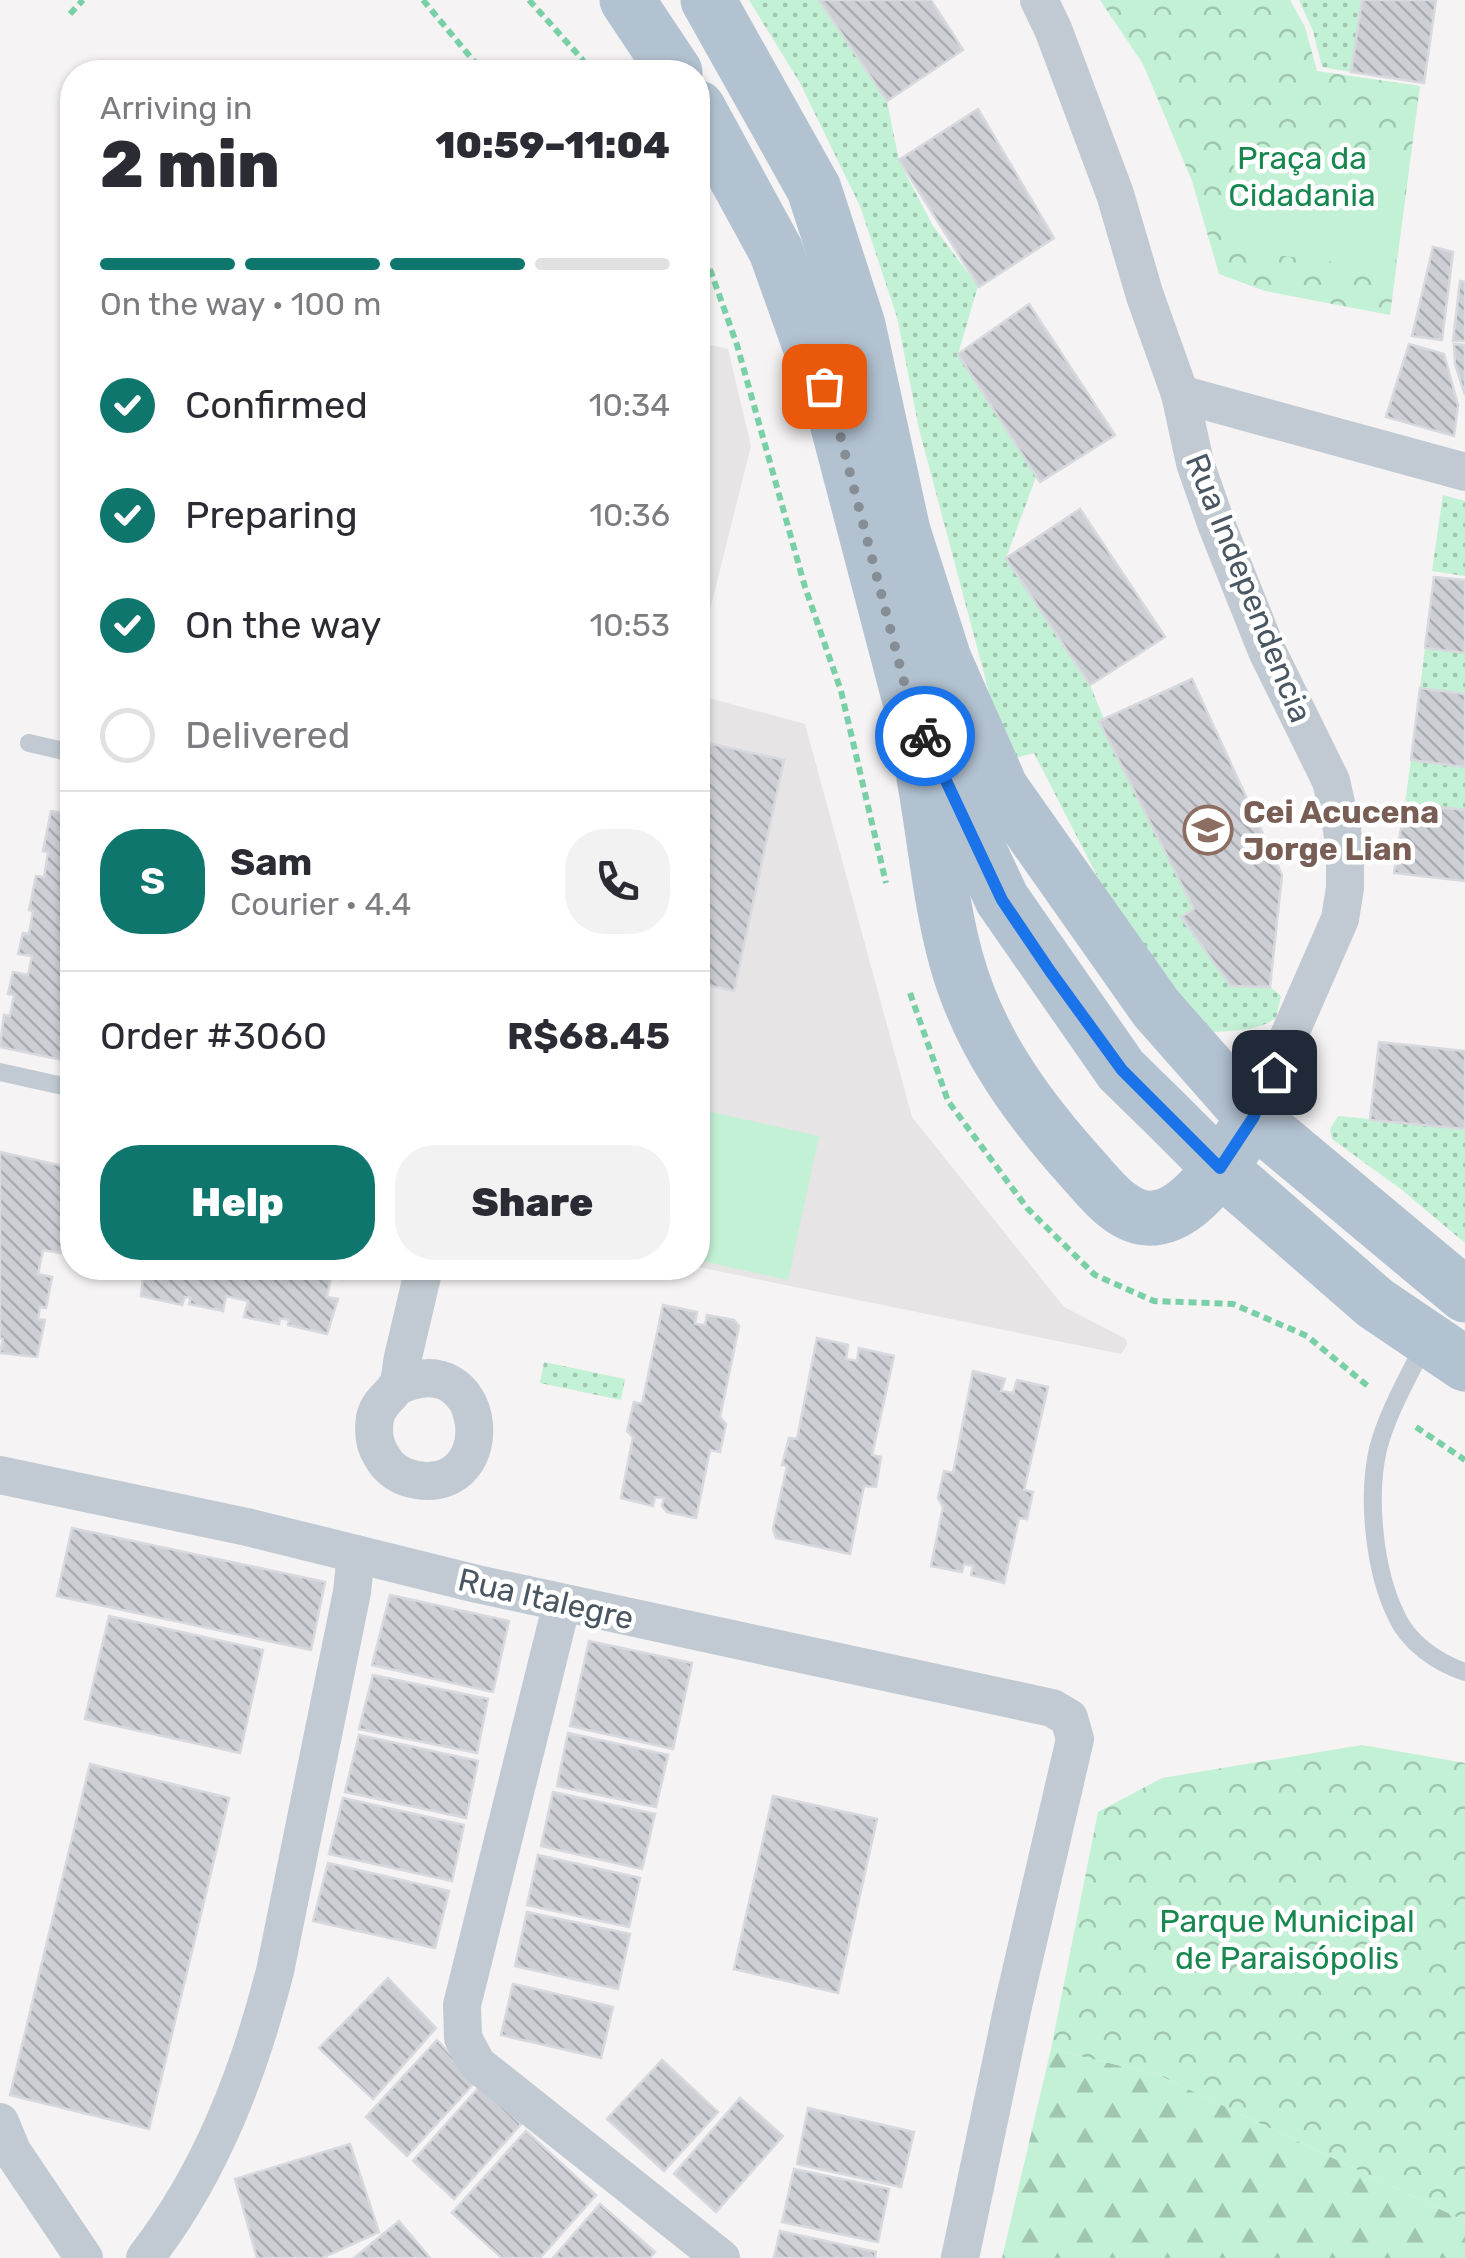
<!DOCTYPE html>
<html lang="en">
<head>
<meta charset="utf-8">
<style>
	:root { --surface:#fff; --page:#f2f2f3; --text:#2b2b33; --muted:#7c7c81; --line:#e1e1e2; --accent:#0f766e }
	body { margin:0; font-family:Rubik,sans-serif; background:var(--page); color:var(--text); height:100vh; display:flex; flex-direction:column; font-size:38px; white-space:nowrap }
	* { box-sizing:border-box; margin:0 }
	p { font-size:32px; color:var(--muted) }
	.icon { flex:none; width:55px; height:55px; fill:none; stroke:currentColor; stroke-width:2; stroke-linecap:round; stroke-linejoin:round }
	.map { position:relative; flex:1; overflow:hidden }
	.drawer { position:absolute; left:60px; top:60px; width:650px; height:1220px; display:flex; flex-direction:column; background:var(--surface); border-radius:40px; box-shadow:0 2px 8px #0004 }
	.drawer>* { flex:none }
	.pin { position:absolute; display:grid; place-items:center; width:85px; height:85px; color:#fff; margin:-42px; border-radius:20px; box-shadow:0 5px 15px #0006 }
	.courier { position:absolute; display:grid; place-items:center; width:100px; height:100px; margin:-50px; border:8px solid #1a73e8; border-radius:50%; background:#fff; color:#222; box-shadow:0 2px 12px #0007 }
	.overview em { font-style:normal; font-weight:800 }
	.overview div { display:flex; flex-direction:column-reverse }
	.overview { display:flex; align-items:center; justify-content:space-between; height:170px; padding:0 40px }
	h1 { font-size:65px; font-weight:800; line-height:75px }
	.bar { display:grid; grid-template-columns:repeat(4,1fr); gap:15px 10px; align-content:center; height:120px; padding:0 40px }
	.bar i { height:12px; border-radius:8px; background:var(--line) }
	.bar .current { background:var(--accent) }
	.bar p { grid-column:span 4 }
	.line { display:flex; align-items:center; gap:25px; padding:0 40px; border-top:2px solid var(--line) }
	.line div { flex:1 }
	.round { display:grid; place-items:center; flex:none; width:105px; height:105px; border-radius:40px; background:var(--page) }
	ol { padding:0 40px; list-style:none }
	li { display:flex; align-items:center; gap:30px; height:110px }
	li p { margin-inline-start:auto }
	li .icon { padding:10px; border-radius:50%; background:var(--accent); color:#fff; stroke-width:4 }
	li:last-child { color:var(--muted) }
	li i { width:55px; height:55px; border:5px solid var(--line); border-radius:50% }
	.primary-button { display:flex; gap:20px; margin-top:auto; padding:20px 40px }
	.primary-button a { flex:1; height:115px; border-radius:40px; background:var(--accent); color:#fff; font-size:40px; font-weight:800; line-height:115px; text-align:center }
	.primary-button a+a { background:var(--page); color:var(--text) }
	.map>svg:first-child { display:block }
	.education { fill:#e6e4e5 }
	.grass { fill:url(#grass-dots) }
	.forest { fill:url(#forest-firs) }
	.park { fill:url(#park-crowns) }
	.pitch { fill:#c3f1d5 }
	.building { fill:url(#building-back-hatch); stroke:#d7d9de; stroke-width:2.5 }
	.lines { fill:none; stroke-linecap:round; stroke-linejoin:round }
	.path { stroke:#7ad0a6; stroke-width:6; stroke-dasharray:8 5; stroke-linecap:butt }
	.service { stroke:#c1cad2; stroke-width:18 }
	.minor { stroke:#c1cad2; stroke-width:38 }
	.primary { stroke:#b3c2d1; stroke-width:55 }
	.done { stroke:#868d94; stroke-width:10; stroke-dasharray:0 18 }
	.route { stroke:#1a73e8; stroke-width:12 }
	.labels { text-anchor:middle; stroke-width:9; stroke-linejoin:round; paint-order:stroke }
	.park-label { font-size:32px; fill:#17864f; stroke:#fff }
	.street-label { font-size:32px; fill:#4a5661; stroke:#fff }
	.education-label { font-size:32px; font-weight:bold; fill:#785e54; stroke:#fff; text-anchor:start }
</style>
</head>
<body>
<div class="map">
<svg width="1465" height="2258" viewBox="0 0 1465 2258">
	<defs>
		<pattern id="grass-dots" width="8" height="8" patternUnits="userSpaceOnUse" patternTransform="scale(2.5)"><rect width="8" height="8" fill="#c3f1d5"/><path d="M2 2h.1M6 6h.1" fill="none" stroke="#a0c6b0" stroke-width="1.8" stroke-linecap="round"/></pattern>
		<pattern id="forest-firs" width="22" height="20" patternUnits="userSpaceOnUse" patternTransform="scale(2.5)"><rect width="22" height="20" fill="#c3f1d5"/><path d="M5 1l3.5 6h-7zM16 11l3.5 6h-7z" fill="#a0c6b0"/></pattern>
		<pattern id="park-crowns" width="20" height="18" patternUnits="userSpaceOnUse" patternTransform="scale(2.5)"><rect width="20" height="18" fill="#c3f1d5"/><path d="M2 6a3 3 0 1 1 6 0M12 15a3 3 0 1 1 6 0" fill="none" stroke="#a0c6b0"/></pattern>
		<pattern id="building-back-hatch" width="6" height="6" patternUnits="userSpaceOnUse" patternTransform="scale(2.5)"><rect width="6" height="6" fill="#cdcfd5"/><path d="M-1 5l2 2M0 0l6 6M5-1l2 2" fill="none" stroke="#a8abb0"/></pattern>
	</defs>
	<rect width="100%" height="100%" fill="#f5f3f3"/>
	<g class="education">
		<polygon points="698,342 728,349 751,446 698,658"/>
		<polygon points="698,695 805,724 912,1117 1064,1307 1126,1339 1127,1345 1121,1354 698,1267"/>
	</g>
	<g class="grass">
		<path d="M749,0h70l68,101 12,60 34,65 45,60 -20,68 78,123 -30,81 84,127 14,34 -3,5 93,185 -13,9 50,68 39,1 11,9 -5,22c-22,14 -39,12 -63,14l-37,-38 -65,-91 -77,-150 -27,7 -88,-331 -22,-112 -37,-111 -60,-123z"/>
		<polygon points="1299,0 1362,0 1351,72 1322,67 1313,31"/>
		<polygon points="1443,495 1465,501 1465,576 1432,571"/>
		<polygon points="1425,648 1465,653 1465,694 1420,688"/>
		<polygon points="1411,760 1465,767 1465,810 1405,803"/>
		<polygon points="1338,1116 1465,1128 1465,1243 1402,1190 1332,1139 1330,1129"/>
		<polygon points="544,1362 625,1379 621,1400 540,1383"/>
	</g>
	<polygon class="forest" points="1051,2049 1159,2075 1465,2221 1465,2258 1002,2258"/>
	<g class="park">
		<polygon points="1100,0 1290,0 1305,27 1317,71 1420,86 1390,315 1265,291 1219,274 1192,181 1143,64"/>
		<polygon points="1362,1745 1465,1763 1465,2221 1159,2075 1051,2049 1098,1812 1162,1778"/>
	</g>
	<g class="pitch">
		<polygon points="1236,143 1409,164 1394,269 1225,249"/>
		<polygon points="698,1109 819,1136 788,1280 698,1260"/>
	</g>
	<g class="building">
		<polygon points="819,0 931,0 963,50 887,101"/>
		<polygon points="1362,0 1436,0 1424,83 1351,72"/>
		<polygon points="978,109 1054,238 979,287 899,160"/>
		<polygon points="1433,247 1453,252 1442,340 1412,336"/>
		<polygon points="1460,281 1465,282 1465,341 1453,341"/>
		<polygon points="1029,304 1115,435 1040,482 958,354"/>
		<polygon points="1409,344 1444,354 1458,405 1454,436 1386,417"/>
		<polygon points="1454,344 1465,345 1465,395 1455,364"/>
		<polygon points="1080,509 1165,637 1090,685 1006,558"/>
		<polygon points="1434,577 1465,580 1465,653 1425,648"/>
		<polygon points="1192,679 1282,875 1270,987 1231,986 1181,917 1194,909 1099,721"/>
		<polygon points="1420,688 1465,694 1465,767 1411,760"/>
		<polygon points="698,741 784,760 734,991 698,983"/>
		<polygon points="1405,803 1465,810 1465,881 1394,873"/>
		<polygon points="51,811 71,815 70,821 72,821 72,1062 0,1047 4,1015 10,1016 14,995 8,994 13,972 28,975 32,956 18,954 23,933 29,934 33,911 29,910 36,876 44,877 48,852 43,851"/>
		<polygon points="1379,1042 1465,1051 1465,1129 1370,1120"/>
		<polygon points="0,1152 72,1168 72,1198 70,1211 64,1209 62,1219 68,1221 60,1253 43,1250 38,1274 52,1277 46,1308 40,1307 38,1319 45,1320 37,1357 0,1353 3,1339 0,1338"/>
		<polygon points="144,1268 345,1268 343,1279 331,1276 327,1297 338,1299 327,1334 288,1325 289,1320 280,1318 279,1324 244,1317 248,1301 226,1296 223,1311 189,1304 191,1298 185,1297 182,1305 141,1296"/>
		<polygon points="663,1305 697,1312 695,1324 705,1325 707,1315 734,1320 739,1326 720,1417 726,1424 720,1452 710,1450 696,1518 667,1512 662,1506 664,1498 655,1497 653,1506 621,1498 633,1437 627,1431 634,1402 642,1404"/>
		<polygon points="817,1338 848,1345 846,1359 857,1361 859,1348 894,1356 872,1455 881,1457 876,1487 864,1486 850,1554 776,1538 773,1529 787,1466 782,1465 789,1438 797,1439"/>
		<polygon points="973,1371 1005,1379 1001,1391 1013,1393 1017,1380 1048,1387 1024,1490 1033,1492 1027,1519 1019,1518 1004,1583 971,1575 973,1566 964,1564 962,1572 931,1566 943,1507 938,1498 944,1471 953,1473"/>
		<polygon points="72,1528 325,1582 311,1650 57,1596"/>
		<polygon points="390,1595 509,1621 493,1692 372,1665"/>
		<polygon points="109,1616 263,1650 240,1753 85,1719"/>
		<polygon points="589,1641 692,1663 673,1749 570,1726"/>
		<polygon points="373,1675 488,1699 477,1753 359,1729"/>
		<polygon points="568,1733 668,1755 656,1807 557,1786"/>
		<polygon points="359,1735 478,1761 466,1818 345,1792"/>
		<polygon points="90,1764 229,1798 149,2129 10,2095"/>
		<polygon points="553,1792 655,1814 642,1869 541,1846"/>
		<polygon points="773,1796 877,1819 838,1993 734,1969"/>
		<polygon points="343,1798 464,1825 452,1881 329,1854"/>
		<polygon points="538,1855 640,1878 629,1927 527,1905"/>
		<polygon points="328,1863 449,1891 435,1948 313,1921"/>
		<polygon points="527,1912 630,1934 618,1989 515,1966"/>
		<polygon points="388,1978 436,2028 373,2099 319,2048"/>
		<polygon points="513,1984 613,2007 601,2058 501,2035"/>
		<polygon points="437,2040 476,2081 407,2156 366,2117"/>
		<polygon points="662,2060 718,2112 664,2171 607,2119"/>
		<polygon points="481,2085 521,2124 454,2199 413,2161"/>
		<polygon points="740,2098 783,2136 716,2212 674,2174"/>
		<polygon points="808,2108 914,2132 901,2187 797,2164"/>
		<polygon points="526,2131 596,2195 540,2258 502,2258 452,2213"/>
		<polygon points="350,2144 379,2232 322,2258 257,2258 235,2179"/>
		<polygon points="794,2169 889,2189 878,2242 782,2222"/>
		<polygon points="600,2204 655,2252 650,2258 553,2258"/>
		<polygon points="399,2221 430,2258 354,2258"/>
		<polygon points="780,2231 876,2252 875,2258 774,2258"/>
	</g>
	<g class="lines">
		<g class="path">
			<polyline points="423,0 483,72"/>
			<polyline points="529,0 582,59 590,72"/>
			<polyline points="70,14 83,0"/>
			<polyline points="698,246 711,272 737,345 805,587 841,691 886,883"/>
			<polyline points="910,993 948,1101 1027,1208 1095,1275 1154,1301 1233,1304 1307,1336 1369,1387"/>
			<polyline points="1416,1427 1465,1460"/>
		</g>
		<g class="service">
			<polyline points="29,743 72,753"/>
			<polyline points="0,1072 72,1088"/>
			<path d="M1425,1343c-16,33 -38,70 -47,106 -11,48 -4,121 18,166 12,28 42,48 69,57"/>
		</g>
		<g class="minor">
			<polyline points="1039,0 1053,29 1115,194 1145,296 1180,394 1195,463 1217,526 1267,651 1331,781 1342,829 1345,859 1345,888 1340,919 1253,1118"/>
			<polyline points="1180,394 1465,472"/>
			<path d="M396,1387c93,-46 107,107 21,93 -15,-2 -29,-11 -36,-25 -7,-11 -8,-24 -6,-37 3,-15 14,-20 21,-31 5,-7 5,-22 7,-30 7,-30 14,-60 21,-89"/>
			<polyline points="0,1475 247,1527 477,1584 1052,1708 1069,1718 1075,1739 1013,2006 960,2258"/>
			<polyline points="562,1603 462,2005 463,2038 477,2064 721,2258"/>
			<polyline points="0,2122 12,2151 84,2258"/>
			<path d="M145,2258c66,-85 104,-185 130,-287l77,-379 4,-38"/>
		</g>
		<g class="primary">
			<polyline points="627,0 675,72"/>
			<polyline points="708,0 814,189 858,325 903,531 944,659 1001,788 1156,1008 1253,1118 1465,1295"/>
			<polyline points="698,108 776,251 836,419 911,705 1002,899 1121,1070 1163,1111 1220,1168 1375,1303 1465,1364"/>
			<path d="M924,778c11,60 16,123 32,181 23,84 73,151 130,214 17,19 39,48 68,45 37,-3 68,-53 87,-81"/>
		</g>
	</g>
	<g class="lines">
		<polyline class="done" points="824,386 836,419 910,705 925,736"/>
		<polyline class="route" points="925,736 1002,900 1050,971 1122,1070 1220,1168 1253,1118 1274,1072"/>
	</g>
	<defs>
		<g id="school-ring" transform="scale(2.5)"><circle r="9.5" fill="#fff" stroke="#8d6e63" stroke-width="1.5"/><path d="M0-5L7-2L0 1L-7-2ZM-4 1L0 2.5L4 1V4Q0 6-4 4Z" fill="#8d6e63"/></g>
	</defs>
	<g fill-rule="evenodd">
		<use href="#school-ring" x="1208" y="830"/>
	</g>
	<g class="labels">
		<g class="park-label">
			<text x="1302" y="169">Praça da<tspan x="1302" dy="37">Cidadania</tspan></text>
			<text x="1287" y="1932">Parque Municipal<tspan x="1287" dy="37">de Paraisópolis</tspan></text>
		</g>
		<g class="street-label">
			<text transform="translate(1249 588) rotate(68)" y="11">Rua Independencia</text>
			<text transform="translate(546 1599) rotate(13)" y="11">Rua Italegre</text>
		</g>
		<g class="education-label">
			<text x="1243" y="823">Cei Acucena<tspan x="1243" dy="37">Jorge Lian</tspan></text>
		</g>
	</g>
</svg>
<div class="pin" style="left:824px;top:386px;background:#ea580c"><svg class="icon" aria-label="bag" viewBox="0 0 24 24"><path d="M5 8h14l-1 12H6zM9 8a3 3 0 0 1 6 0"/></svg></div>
<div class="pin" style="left:1274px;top:1072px;background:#1f2937"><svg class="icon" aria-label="home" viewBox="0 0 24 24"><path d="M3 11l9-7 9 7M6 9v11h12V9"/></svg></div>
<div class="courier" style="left:925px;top:736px"><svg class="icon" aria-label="bike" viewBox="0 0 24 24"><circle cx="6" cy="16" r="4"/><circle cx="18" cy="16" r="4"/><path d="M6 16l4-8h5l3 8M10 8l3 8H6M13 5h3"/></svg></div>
<section class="drawer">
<div class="overview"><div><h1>2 min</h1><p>Arriving in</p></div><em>10:59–11:04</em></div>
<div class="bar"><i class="current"></i><i class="current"></i><i class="current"></i><i></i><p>On the way · 100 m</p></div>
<ol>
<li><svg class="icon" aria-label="check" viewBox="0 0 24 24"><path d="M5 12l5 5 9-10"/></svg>Confirmed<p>10:34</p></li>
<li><svg class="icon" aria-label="check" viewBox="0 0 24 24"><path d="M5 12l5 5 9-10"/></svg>Preparing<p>10:36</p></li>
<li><svg class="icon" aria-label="check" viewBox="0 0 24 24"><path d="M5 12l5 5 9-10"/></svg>On the way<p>10:53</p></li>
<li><i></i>Delivered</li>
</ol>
<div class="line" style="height:180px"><b class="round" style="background:var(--accent);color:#fff">S</b><div><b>Sam</b><p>Courier · 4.4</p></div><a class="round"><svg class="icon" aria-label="phone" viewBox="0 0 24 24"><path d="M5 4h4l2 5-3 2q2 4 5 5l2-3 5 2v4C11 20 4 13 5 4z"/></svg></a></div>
<div class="line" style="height:130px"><div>Order #3060</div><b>R$68.45</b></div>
<div class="primary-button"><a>Help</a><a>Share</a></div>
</section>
</div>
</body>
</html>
